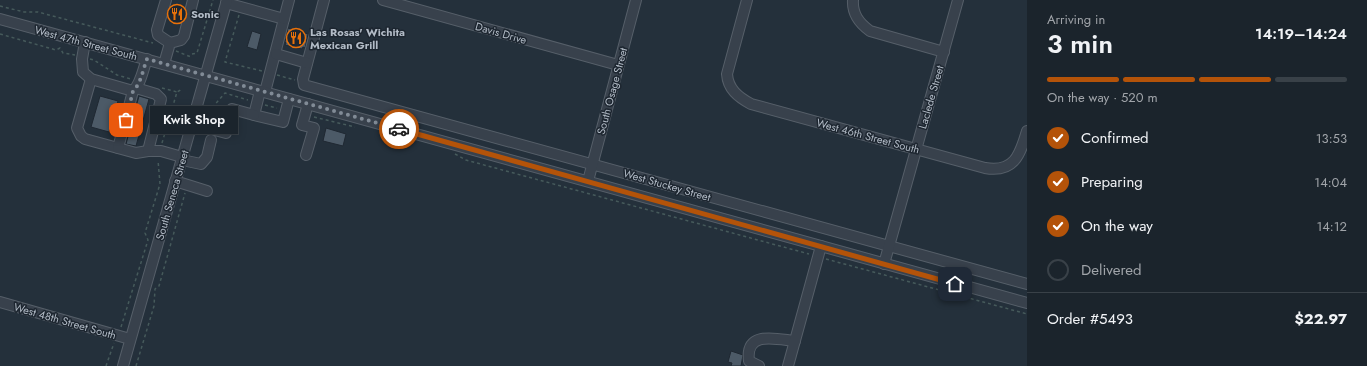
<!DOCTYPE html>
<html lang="en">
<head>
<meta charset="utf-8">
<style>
	:root { --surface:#1b242c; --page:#242c34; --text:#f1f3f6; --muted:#a0a4a9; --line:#394148; --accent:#b45309 }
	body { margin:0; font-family:Jost,sans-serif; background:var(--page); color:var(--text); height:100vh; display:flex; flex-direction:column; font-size:15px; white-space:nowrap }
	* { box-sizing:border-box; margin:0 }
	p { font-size:13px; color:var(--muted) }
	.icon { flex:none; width:22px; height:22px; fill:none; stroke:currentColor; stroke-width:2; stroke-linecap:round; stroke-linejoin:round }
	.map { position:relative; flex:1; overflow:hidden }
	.panel { display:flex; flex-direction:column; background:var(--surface); width:340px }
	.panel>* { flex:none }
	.pin { position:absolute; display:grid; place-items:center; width:34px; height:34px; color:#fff; margin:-17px; border-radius:8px; box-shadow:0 2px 6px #0006 }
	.courier { position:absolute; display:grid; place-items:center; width:40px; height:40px; margin:-20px; border:3px solid #b45309; border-radius:50%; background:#fff; color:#222; box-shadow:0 1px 5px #0007 }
	.bubble { position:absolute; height:28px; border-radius:0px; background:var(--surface); box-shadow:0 2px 10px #0003,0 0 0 1px var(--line); font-size:13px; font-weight:600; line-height:28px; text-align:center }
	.headline em { font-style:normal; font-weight:600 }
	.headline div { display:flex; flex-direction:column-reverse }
	.headline { display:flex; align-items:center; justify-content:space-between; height:68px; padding:0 20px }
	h1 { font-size:26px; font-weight:600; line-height:30px }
	.bar { display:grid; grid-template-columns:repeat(4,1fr); gap:6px 4px; align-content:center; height:48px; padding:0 20px }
	.bar i { height:5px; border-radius:3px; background:var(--line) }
	.bar .selected { background:var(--accent) }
	.bar p { grid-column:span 4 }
	.line { display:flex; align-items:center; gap:10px; padding:0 20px; border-top:1px solid var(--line) }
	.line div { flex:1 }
	ol { padding:0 20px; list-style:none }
	li { display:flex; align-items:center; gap:12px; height:44px }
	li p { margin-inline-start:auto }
	li .icon { padding:4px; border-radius:50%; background:var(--accent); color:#fff; stroke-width:4 }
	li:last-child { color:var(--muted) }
	li i { width:22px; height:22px; border:2px solid var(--line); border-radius:50% }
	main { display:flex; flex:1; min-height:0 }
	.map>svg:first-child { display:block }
	.building { fill:#4c5a67; stroke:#1f2832 }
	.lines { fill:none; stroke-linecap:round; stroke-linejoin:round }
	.minor-casing { stroke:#565f69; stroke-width:12 }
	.path { stroke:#465a5b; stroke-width:1.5; stroke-dasharray:3 3; stroke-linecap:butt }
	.minor { stroke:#38414c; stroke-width:10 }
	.done { stroke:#818b96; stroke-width:4; stroke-dasharray:0 7.2 }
	.route { stroke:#b45309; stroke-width:5 }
	.labels { text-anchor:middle; stroke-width:3; stroke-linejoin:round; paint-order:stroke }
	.poi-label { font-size:11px; font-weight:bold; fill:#b3bcc7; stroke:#1d2630; text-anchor:start }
	.street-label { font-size:11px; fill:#b3bcc7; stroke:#1d2630 }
</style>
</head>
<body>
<main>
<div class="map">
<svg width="1027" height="366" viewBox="0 0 1027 366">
	<rect width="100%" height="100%" fill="#24303b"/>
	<g class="building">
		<polygon points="288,28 308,34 305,48 303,47 302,49 285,45 286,43 285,42"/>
		<polygon points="252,31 261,34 257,50 247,47"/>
		<polygon points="100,96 118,101 109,132 91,127"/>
		<polygon points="139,96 149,99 136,146 126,144"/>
		<polygon points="326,128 346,134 343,146 323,141"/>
		<polygon points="731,351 743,355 741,366 731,366 732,363 728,362"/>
	</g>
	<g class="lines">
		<g class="minor-casing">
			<g id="minor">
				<polyline points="166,0 157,30 158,35 170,43"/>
				<polyline points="324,0 303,79 304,85 1027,284"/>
				<polyline points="383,0 618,65"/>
				<path d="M747,0l-20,74c1,15 11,23 24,30l234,64c29,5 35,-13 42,-37"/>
				<path d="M853,0c-1,14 6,23 17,31l74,21"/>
				<polyline points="226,3 284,19 265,92"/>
				<polyline points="0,19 1027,303"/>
				<polyline points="284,19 289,0"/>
				<path d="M85,42l-3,17 1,13 8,7 42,12c8,-7 10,-22 14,-32"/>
				<polyline points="276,54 307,63"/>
				<polyline points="164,64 170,43 181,40 184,36 193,0"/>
				<polyline points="91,79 77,128 81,136 85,139 136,153 148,151 161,151 182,157"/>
				<polyline points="136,88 156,94 161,99 148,151"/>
				<polyline points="260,91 254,115 283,122 289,99"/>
				<polyline points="192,124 226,133 232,109 254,115"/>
				<polyline points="118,148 133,91"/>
				<polyline points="306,155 314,128 302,125 308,104"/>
				<polyline points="182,160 201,164 207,157 211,140"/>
				<polyline points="175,181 207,191"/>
				<polyline points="588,181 636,0"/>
				<polyline points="884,264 958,0"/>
				<polyline points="0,302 130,339"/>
				<polyline points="123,366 227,0"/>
				<path d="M759,366l-10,-5c-4,-31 27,-22 46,-20"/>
				<polyline points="788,366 821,246"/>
			</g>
		</g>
		<g class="path">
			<polyline points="0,6 24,12 38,12 153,43"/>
			<polyline points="239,15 225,62 262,71"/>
			<polyline points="0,34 56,50 60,48 63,53 75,55"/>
			<polyline points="176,51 191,57"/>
			<polyline points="192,54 197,53 213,0"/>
			<polyline points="90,59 94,60 117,75 131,79"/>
			<polyline points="277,75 295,80"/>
			<polyline points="162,88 177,92"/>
			<polyline points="265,105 277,108"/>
			<polyline points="314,117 355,127"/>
			<polyline points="210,119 211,109 225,93 248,100"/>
			<polyline points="162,143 177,92 182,89"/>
			<polyline points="455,154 466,160 809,254"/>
			<polyline points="826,259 1027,314"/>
			<polyline points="121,327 148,240 145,233 160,184 158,160"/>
			<polyline points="106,366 114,343"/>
			<polyline points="136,366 154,306 155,289 159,286 185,193"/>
		</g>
		<use href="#minor" class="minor"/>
	</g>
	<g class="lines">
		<path class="done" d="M126,120l7,-29c8,-7 10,-22 14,-32l252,70"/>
		<polyline class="route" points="399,129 955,284"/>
	</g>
	<defs>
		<g id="restaurant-ring" transform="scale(1)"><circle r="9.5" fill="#1d2630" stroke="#e8710a" stroke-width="1.5"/><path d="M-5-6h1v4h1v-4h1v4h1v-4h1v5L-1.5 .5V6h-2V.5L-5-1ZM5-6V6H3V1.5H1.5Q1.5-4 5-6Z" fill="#e8710a"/></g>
	</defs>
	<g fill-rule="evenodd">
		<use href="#restaurant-ring" x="177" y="14"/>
		<use href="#restaurant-ring" x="296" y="38"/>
	</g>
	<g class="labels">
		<g class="poi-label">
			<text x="191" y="18">Sonic</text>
			<text x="310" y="36">Las Rosas' Wichita<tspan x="310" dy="13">Mexican Grill</tspan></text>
		</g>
		<g class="street-label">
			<text transform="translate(501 33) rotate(16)" y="4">Davis Drive</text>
			<text transform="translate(86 43) rotate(15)" y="4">West 47th Street South</text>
			<text transform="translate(612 91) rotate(-75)" y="4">South Osage Street</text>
			<text transform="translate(931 97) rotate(-74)" y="4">Laclede Street</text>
			<text transform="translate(868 136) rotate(15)" y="4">West 46th Street South</text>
			<text transform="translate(667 185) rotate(16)" y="4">West Stuckey Street</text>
			<text transform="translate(172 195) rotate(-74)" y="4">South Seneca Street</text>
			<text transform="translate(65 321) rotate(16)" y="4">West 48th Street South</text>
		</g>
	</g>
</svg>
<div class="pin" style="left:126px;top:120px;background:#ea580c"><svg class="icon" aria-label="bag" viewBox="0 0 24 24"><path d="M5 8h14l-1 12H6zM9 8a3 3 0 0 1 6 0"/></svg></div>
<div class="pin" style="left:955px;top:284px;background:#1f2937"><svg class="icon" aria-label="home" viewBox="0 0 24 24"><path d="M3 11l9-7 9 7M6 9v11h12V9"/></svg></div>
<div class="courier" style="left:399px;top:129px"><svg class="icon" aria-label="car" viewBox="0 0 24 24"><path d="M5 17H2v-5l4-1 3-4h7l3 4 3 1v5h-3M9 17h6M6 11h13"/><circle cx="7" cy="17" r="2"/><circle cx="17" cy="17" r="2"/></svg></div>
<div class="bubble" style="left:150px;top:106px;width:88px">Kwik Shop</div>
</div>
<section class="panel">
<div class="headline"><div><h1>3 min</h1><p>Arriving in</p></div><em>14:19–14:24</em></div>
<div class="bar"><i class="selected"></i><i class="selected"></i><i class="selected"></i><i></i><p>On the way · 520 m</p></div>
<ol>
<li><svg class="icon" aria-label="check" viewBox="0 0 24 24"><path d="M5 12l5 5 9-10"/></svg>Confirmed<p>13:53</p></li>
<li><svg class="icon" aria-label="check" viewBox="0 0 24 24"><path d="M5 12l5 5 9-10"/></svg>Preparing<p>14:04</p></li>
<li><svg class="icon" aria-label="check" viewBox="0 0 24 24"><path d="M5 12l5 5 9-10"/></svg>On the way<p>14:12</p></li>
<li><i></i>Delivered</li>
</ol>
<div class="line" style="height:52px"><div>Order #5493</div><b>$22.97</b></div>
</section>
</main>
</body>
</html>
